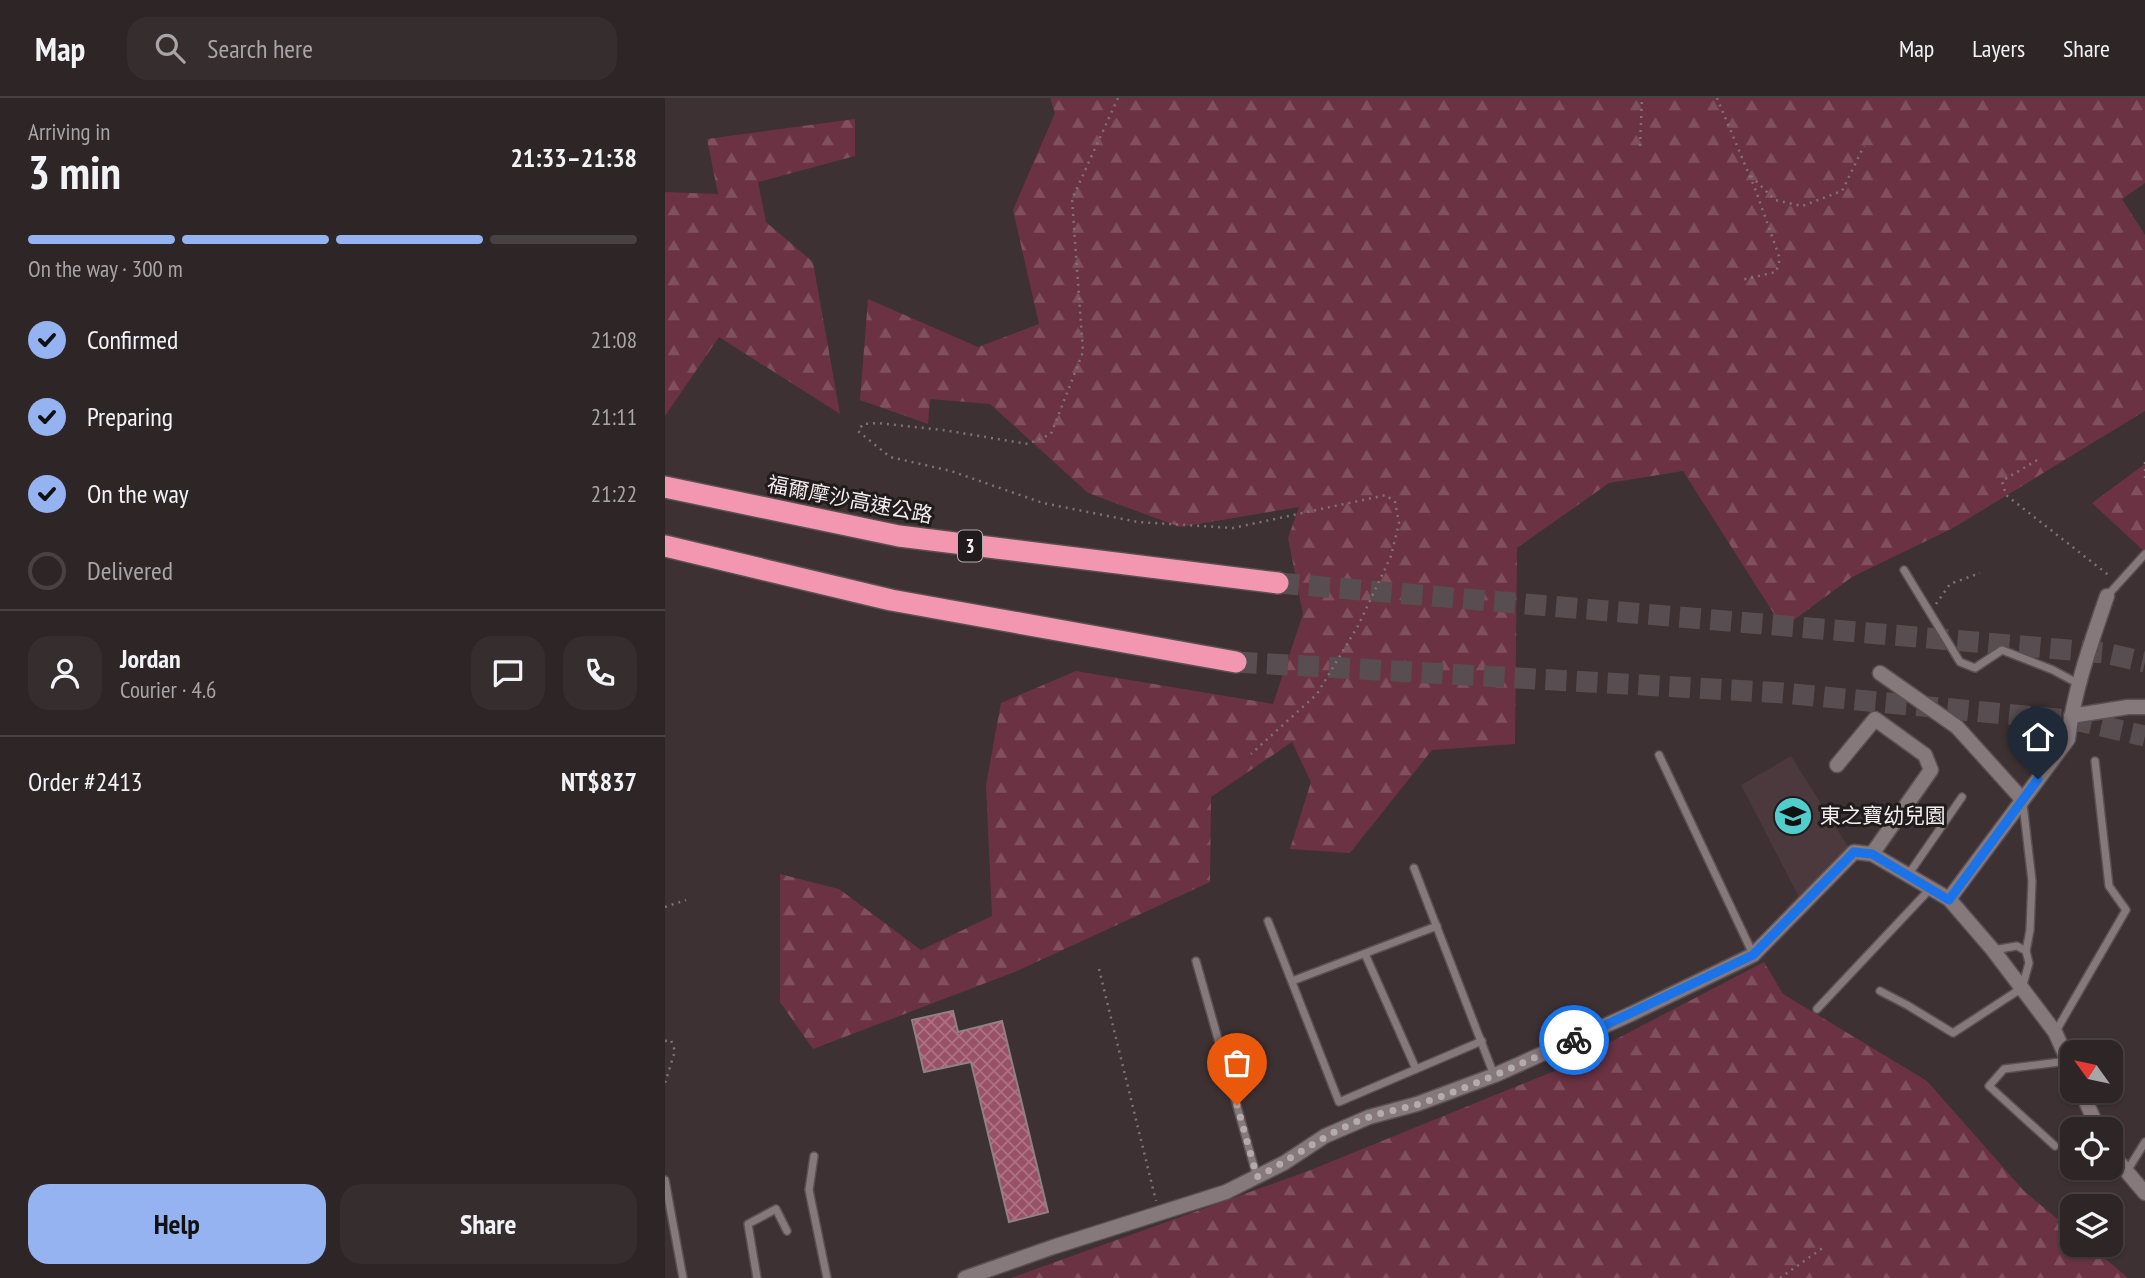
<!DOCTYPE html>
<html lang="en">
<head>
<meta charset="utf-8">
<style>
	:root { --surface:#2e2527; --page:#362d2f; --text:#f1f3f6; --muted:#a7a5a7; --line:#494244; --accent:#95b2f1 }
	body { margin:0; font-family:"PT Sans Narrow","Noto Sans TC",sans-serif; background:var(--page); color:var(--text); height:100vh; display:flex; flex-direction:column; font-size:26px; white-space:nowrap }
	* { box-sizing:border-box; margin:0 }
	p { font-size:23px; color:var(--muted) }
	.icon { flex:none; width:38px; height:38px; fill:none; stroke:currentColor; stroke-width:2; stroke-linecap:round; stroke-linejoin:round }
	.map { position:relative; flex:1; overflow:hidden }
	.sheet { display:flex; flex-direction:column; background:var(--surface); width:665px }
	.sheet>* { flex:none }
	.needle { width:46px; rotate:303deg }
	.controls { position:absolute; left:1395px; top:942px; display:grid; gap:14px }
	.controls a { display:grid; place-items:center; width:63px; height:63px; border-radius:14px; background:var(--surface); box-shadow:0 2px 5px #0004,0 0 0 2px var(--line); font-size:35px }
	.pin { position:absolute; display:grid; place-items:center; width:60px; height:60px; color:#fff; margin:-72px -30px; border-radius:50% 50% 50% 0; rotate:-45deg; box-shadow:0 0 7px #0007 }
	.pin .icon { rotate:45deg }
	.courier { position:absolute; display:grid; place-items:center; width:70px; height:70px; margin:-35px; border:5px solid #1a73e8; border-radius:50%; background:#fff; color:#222; box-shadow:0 2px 9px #0007 }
	.overview em { font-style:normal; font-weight:800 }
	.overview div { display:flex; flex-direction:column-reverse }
	.overview { display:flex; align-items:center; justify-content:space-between; height:119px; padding:0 28px }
	h1 { font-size:46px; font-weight:800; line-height:52px }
	.bar { display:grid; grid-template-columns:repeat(4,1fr); gap:10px 7px; align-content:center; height:84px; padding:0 28px }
	.bar i { height:9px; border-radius:5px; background:var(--line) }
	.bar .on { background:var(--accent) }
	.bar p { grid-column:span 4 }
	.line { display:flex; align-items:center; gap:18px; padding:0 28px; border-top:2px solid var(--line) }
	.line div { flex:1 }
	.round { display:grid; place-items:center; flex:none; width:74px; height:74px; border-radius:21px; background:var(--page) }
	ol { padding:0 28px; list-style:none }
	li { display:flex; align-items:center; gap:21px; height:77px }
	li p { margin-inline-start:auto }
	li .icon { padding:7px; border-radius:50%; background:var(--accent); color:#111; stroke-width:4 }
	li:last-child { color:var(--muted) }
	li i { width:38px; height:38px; border:4px solid var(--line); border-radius:50% }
	.primary-button { display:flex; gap:14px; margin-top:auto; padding:14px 28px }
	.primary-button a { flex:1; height:80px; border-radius:21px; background:var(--accent); color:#111; font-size:28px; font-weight:800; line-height:80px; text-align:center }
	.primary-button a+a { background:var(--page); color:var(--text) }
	header { display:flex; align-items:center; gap:42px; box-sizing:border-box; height:98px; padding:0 35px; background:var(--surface); border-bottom:2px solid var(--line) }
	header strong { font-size:33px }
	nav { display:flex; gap:38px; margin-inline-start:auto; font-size:24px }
	.search { width:490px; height:63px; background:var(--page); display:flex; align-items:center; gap:18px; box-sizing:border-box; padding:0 24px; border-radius:21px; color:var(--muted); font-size:26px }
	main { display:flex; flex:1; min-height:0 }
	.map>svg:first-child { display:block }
	.built { fill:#4b393e }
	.forest { fill:url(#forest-firs) }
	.building { fill:url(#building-cross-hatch); stroke:#8f8184; stroke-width:2 }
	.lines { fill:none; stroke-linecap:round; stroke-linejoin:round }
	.motorway-tunnel { stroke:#584d50; stroke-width:21; stroke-dasharray:21 10; stroke-linecap:butt }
	.service-casing { stroke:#5a5053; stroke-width:10 }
	.minor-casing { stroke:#5a5053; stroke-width:17 }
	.motorway-casing { stroke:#5a5053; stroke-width:24 }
	.path { stroke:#7d7376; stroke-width:2.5; stroke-dasharray:2 5; stroke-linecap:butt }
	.service { stroke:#86797c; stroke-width:7 }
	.minor { stroke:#86797c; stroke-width:14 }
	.motorway { stroke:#f396af; stroke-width:21 }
	.done { stroke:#b4abad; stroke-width:7; stroke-dasharray:0 12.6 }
	.route { stroke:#1a73e8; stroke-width:9 }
	.labels { text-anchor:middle; stroke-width:6; stroke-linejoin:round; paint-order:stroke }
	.shield { fill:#201b1c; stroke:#b4adaf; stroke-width:2 }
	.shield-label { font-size:19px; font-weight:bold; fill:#f4ecee }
	.street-label { font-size:21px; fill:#f4ecee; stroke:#201b1c }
	.poi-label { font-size:21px; fill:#f4ecee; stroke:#201b1c; text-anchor:start }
</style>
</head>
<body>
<header>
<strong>Map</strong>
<div class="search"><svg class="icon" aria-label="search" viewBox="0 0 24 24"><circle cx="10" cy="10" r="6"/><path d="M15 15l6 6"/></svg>Search here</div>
<nav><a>Map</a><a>Layers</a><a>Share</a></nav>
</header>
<main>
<section class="sheet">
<div class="overview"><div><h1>3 min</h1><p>Arriving in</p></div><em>21:33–21:38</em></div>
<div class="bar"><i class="on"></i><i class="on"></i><i class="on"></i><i></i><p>On the way · 300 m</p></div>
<ol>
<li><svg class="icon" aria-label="check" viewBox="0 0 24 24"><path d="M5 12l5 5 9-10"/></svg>Confirmed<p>21:08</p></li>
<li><svg class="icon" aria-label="check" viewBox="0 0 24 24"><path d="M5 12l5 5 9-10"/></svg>Preparing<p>21:11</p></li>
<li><svg class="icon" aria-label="check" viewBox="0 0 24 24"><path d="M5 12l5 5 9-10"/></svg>On the way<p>21:22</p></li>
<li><i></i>Delivered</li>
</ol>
<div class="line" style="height:126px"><a class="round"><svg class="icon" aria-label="person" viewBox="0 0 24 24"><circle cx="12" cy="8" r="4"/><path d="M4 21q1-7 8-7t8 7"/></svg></a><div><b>Jordan</b><p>Courier · 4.6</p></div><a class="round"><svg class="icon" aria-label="chat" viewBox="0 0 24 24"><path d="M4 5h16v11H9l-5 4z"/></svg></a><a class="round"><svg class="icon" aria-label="phone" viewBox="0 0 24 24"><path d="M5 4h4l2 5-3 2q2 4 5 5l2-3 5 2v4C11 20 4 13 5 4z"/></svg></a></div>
<div class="line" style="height:91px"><div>Order #2413</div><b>NT$837</b></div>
<div class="primary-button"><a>Help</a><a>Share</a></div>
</section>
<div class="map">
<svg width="1480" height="1180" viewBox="0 0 1480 1180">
	<defs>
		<pattern id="forest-firs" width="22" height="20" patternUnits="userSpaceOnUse" patternTransform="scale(1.75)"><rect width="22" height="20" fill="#6b3243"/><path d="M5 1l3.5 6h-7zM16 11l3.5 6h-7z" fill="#81505e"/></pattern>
		<pattern id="building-cross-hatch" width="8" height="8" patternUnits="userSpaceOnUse" patternTransform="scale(1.75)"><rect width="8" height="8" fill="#995166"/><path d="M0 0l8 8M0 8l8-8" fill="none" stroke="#ad7384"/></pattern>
	</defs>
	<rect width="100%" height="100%" fill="#3d3134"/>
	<polygon class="built" points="1126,658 1184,750 1135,801 1076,687"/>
	<g class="forest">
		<polygon points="385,0 1480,0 1480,85 1457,101 1480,137 1480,313 1288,430 1187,479 1118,530 1018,373 944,385 852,450 850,646 767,652 685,755 625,751 646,684 627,644 546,699 545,784 352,873 148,951 115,904 115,776 174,791 256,852 327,818 321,687 336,605 411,573 608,606 638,516 623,440 634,409 515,429 423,395 325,306 265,301 263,326 195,302 203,201 313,249 374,226 348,112 390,15"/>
		<polygon points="190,21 190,58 93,84 101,124 148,164 175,316 54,239 0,318 0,94 53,96 42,41"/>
		<polygon points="1480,366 1480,454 1427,405"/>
		<polygon points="1099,864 1118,896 1262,983 1359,1093 1407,1133 1407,1146 1423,1146 1463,1180 346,1180 643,1073 892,972"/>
	</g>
	<polygon class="building" points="288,913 293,934 337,923 383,1114 344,1124 306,964 259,974 247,922"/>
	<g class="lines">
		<g class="motorway-tunnel">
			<polyline points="613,485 1440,555 1480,564"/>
			<polyline points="571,564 1118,595 1414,623 1480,638"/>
		</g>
		<g class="service-casing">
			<g id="service">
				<polyline points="1239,472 1295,564 1310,570 1337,552 1388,572 1412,585 1412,587"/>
				<polyline points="1442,498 1480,456"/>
				<polyline points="994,657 1088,856"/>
				<polyline points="749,770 829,977"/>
				<polyline points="1243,777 1297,699"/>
				<polyline points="603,823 674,1004 817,943"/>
				<polyline points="1328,852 1352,848 1361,853"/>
				<polyline points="700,856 751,971"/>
				<polyline points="531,863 592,1079"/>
				<polyline points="627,883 772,828"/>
				<polyline points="1215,893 1242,907 1288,935 1357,890 1364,865 1361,853 1365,832 1367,783 1358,706"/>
				<polyline points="1152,911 1265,791"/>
				<polyline points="1391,933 1461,812 1444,788 1430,663"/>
				<polyline points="1390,1048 1324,988 1339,971 1403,963"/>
				<polyline points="149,1058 144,1092 162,1180"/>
				<polyline points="1462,1073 1480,1044"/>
				<polyline points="0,1082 18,1180"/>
				<polyline points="92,1180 83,1126 111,1111 122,1133"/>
			</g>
		</g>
		<g class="minor-casing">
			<g id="minor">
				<polyline points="1215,575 1292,629 1357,701"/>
				<polyline points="1406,618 1463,609 1480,609"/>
				<polyline points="1172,667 1210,621 1260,657 1266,672 1207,756"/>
				<path d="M1284,801l119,-160c6,-49 23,-96 39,-143"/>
				<polyline points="1416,992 1433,1031"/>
				<polyline points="1446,1055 1480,1095"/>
				<polyline points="300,1180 388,1149 561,1094 619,1065 660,1038 704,1019 752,1006 830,977 966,916 1088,857 1189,754 1207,756 1284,801 1328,852 1390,934 1407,972"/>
			</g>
		</g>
		<g class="motorway-casing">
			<g id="motorway">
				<polyline points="0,389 234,438 613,485"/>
				<polyline points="0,448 226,502 571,564"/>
			</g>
		</g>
		<g class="path">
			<polyline points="453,0 407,101 418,254 386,336 363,346 278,332 213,325 198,326 193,333 225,359 286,373 378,405 473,424 568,430 721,397 730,404 734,425 726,458 693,528 652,596 586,656"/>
			<polyline points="1052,0 1091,93 1115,161 1111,174 1076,182"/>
			<polyline points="975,48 977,0"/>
			<polyline points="1086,78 1110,102 1137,108 1177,93 1199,48"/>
			<polyline points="1372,362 1337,383 1341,397 1446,479"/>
			<polyline points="1480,364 1480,383"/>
			<polyline points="1271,506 1285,486 1315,475"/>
			<polyline points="0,809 21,802"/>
			<polyline points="434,871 491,1103"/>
			<polyline points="0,943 6,942 10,953 0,985"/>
			<polyline points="1115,1180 1159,1149"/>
		</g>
		<use href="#service" class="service"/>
		<use href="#minor" class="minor"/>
		<use href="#motorway" class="motorway"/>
	</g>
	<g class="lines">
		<path class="done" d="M572,1007l20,72c37,-19 71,-46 112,-60 15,-5 31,-8 47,-12 54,-17 106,-42 158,-65"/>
		<polyline class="route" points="909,942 1088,857 1189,754 1207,756 1284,802 1373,681"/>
	</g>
	<defs>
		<g id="school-disc" transform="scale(2.0125)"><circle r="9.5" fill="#52cdcd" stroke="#201b1c"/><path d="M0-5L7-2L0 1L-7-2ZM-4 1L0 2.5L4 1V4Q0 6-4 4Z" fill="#111"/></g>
	</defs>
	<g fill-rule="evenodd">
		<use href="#school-disc" x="1128" y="718"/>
	</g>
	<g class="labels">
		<rect class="shield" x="293" y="432.5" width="24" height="31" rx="5"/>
		<g class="shield-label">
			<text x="305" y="455">3</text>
		</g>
		<g class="street-label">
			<text transform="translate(185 402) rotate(11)" y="7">福爾摩沙高速公路</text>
		</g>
		<g class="poi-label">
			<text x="1155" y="725">東之寶幼兒園</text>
		</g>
	</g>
</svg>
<div class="controls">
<a><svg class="needle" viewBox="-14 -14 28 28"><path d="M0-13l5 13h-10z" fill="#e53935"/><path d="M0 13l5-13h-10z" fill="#a7a5a7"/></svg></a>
<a><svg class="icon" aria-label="locate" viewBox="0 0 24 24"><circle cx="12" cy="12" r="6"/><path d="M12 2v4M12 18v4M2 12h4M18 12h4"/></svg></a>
<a><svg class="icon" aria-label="layers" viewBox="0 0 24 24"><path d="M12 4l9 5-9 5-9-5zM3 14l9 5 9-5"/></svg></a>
</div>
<div class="pin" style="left:572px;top:1007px;background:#ea580c"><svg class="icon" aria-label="bag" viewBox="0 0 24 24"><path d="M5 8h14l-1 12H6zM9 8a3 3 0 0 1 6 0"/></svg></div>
<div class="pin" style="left:1373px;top:681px;background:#1f2937"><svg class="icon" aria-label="home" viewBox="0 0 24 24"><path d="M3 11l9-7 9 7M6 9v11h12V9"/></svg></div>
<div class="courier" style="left:909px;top:942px"><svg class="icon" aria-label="bike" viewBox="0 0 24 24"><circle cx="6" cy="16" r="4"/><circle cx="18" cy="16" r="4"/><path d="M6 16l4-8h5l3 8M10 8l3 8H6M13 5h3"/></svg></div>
</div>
</main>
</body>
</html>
